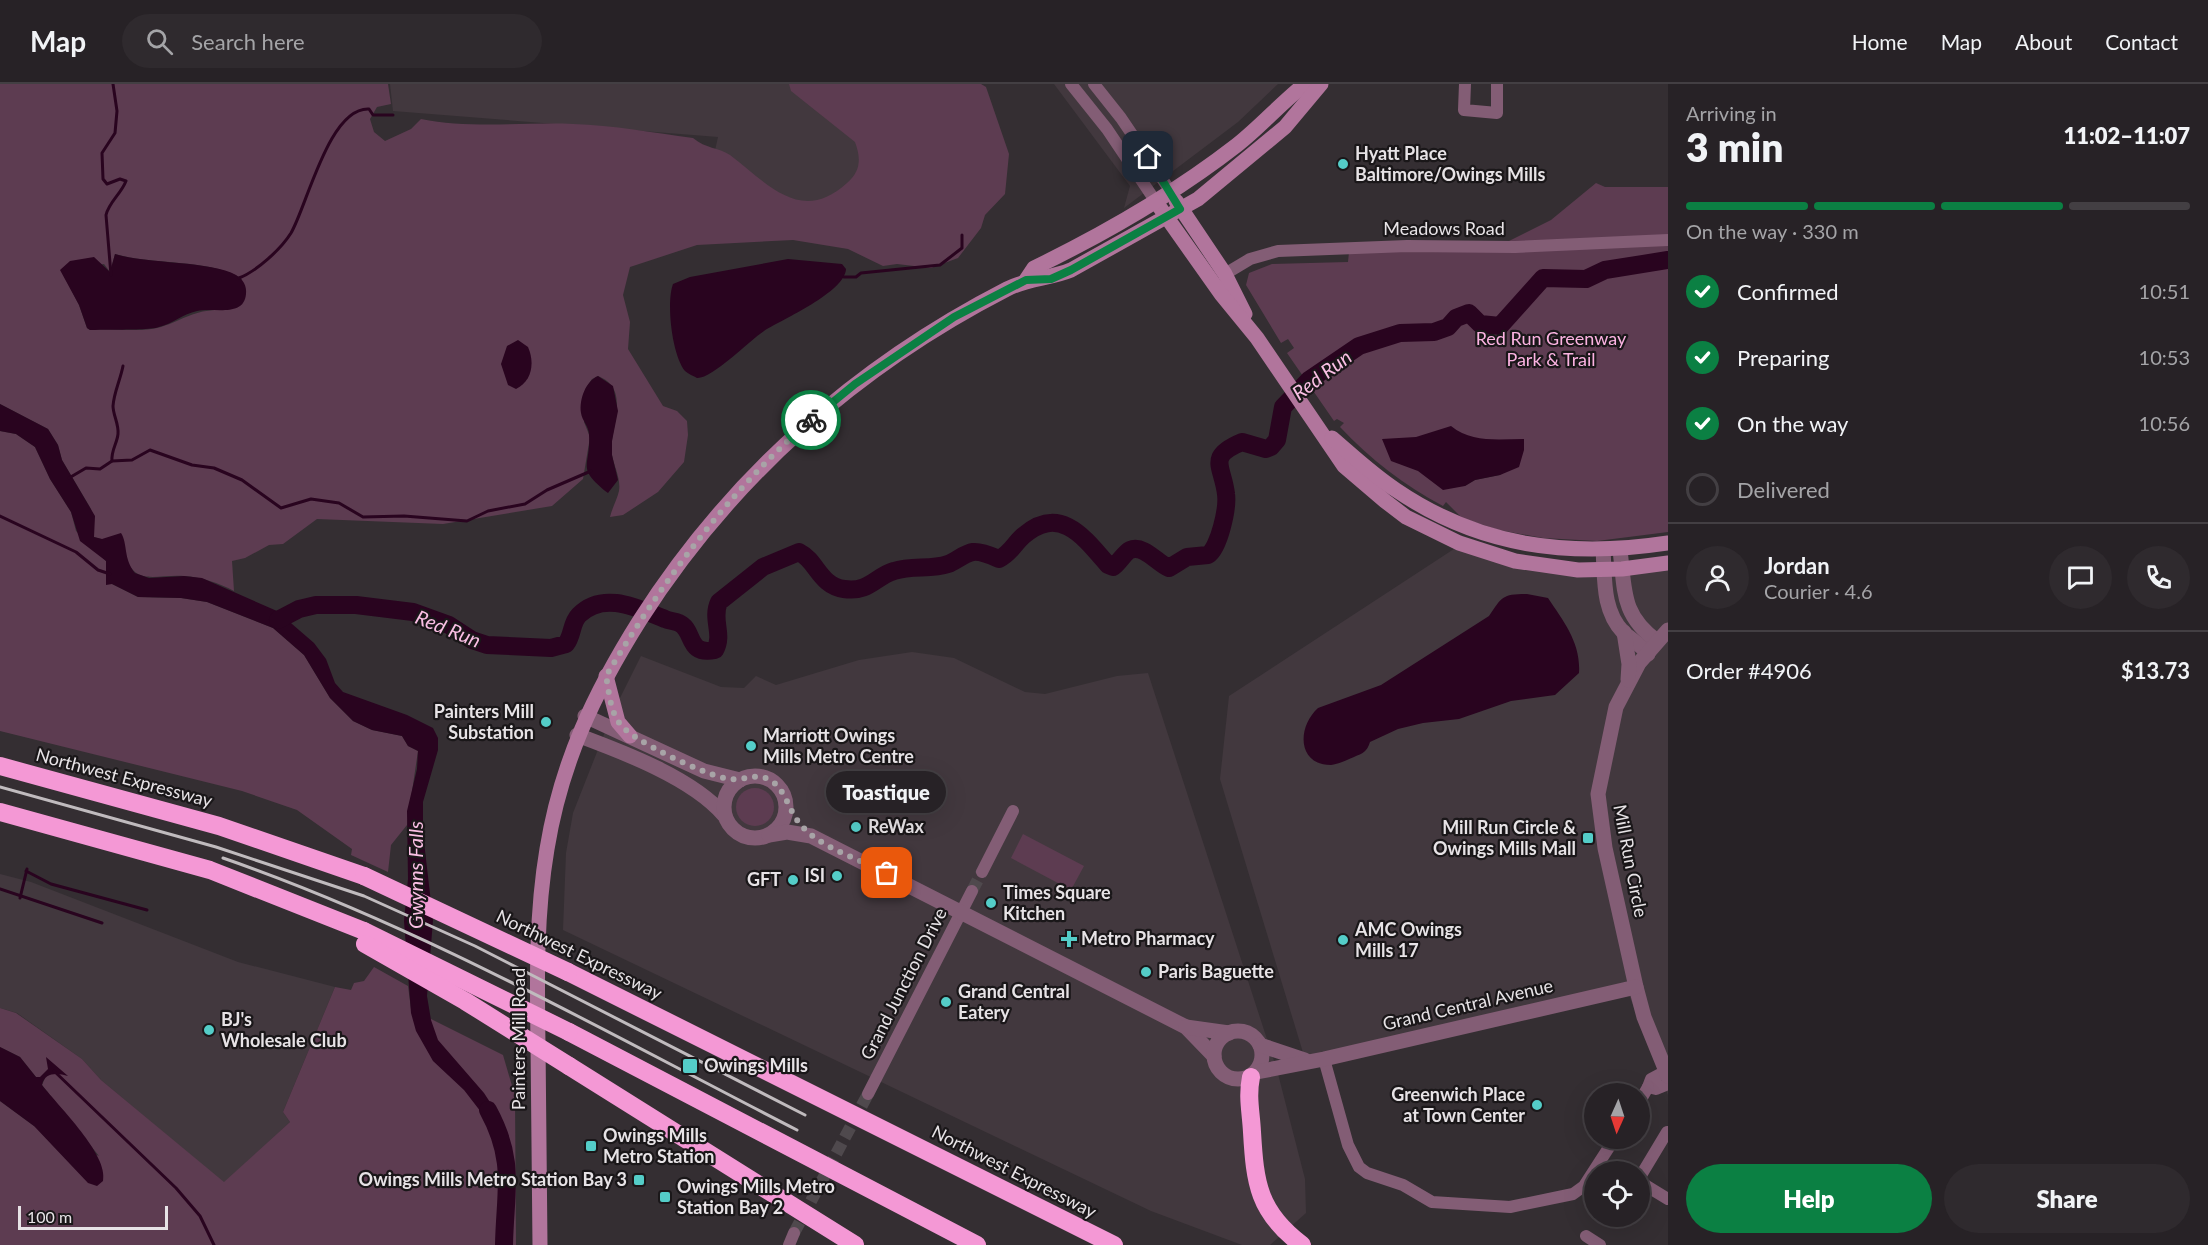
<!DOCTYPE html>
<html lang="en">
<head>
<meta charset="utf-8">
<style>
	:root { --surface:#272226; --page:#2f2a2e; --text:#f1f3f6; --muted:#a4a4a7; --line:#433f43; --accent:#0b8043 }
	body { margin:0; font-family:Lato,sans-serif; background:var(--page); color:var(--text); height:100vh; display:flex; flex-direction:column; font-size:22px; white-space:nowrap }
	* { box-sizing:border-box; margin:0 }
	p { font-size:20px; color:var(--muted) }
	.icon { flex:none; width:33px; height:33px; fill:none; stroke:currentColor; stroke-width:2; stroke-linecap:round; stroke-linejoin:round }
	.map { position:relative; flex:1; overflow:hidden }
	.panel { display:flex; flex-direction:column; background:var(--surface); width:540px }
	.panel>* { flex:none }
	.needle { width:39px; rotate:183deg }
	.fabs { position:absolute; left:1584px; top:999px; display:grid; gap:12px }
	.fabs a { display:grid; place-items:center; width:66px; height:66px; border-radius:50%; background:var(--surface); box-shadow:0 6px 24px #0002,0 0 0 2px var(--line); font-size:30px }
	.scale { position:absolute; left:18px; bottom:15px; width:150px; box-sizing:border-box; padding-left:6px; border:3px solid #e7e3e6; border-top:0; font-size:16px; line-height:21px; white-space:nowrap; color:#e7e3e6; -webkit-text-stroke:4px #1a1719; paint-order:stroke }
	.pin { position:absolute; display:grid; place-items:center; width:51px; height:51px; color:#fff; margin:-26px; border-radius:12px; box-shadow:0 3px 9px #0006 }
	.courier { position:absolute; display:grid; place-items:center; width:60px; height:60px; margin:-30px; border:4px solid #0b8043; border-radius:50%; background:#fff; color:#222; box-shadow:0 2px 8px #0007 }
	.bubble { position:absolute; height:42px; border-radius:21px; background:var(--surface); box-shadow:0 6px 24px #0002,0 0 0 2px var(--line); font-size:20px; font-weight:800; line-height:42px; text-align:center }
	.summary em { font-style:normal; font-weight:800 }
	.summary div { display:flex; flex-direction:column-reverse }
	.summary { display:flex; align-items:center; justify-content:space-between; height:102px; padding:0 18px }
	h1 { font-size:39px; font-weight:800; line-height:45px }
	.bar { display:grid; grid-template-columns:repeat(4,1fr); gap:9px 6px; align-content:center; height:72px; padding:0 18px }
	.bar i { height:8px; border-radius:4px; background:var(--line) }
	.bar .current { background:var(--accent) }
	.bar p { grid-column:span 4 }
	.line { display:flex; align-items:center; gap:15px; padding:0 18px; border-top:2px solid var(--line) }
	.line div { flex:1 }
	.round { display:grid; place-items:center; flex:none; width:63px; height:63px; border-radius:32px; background:var(--page) }
	ol { padding:0 18px; list-style:none }
	li { display:flex; align-items:center; gap:18px; height:66px }
	li p { margin-inline-start:auto }
	li .icon { padding:6px; border-radius:50%; background:var(--accent); color:#fff; stroke-width:4 }
	li:last-child { color:var(--muted) }
	li i { width:33px; height:33px; border:3px solid var(--line); border-radius:50% }
	.primary-button { display:flex; gap:12px; margin-top:auto; padding:12px 18px }
	.primary-button a { flex:1; height:69px; border-radius:36px; background:var(--accent); color:#fff; font-size:24px; font-weight:800; line-height:69px; text-align:center }
	.primary-button a+a { background:var(--page); color:var(--text) }
	header { display:flex; align-items:center; gap:36px; box-sizing:border-box; height:84px; padding:0 30px; background:var(--surface); border-bottom:2px solid var(--line) }
	header strong { font-size:28px }
	nav { display:flex; gap:33px; margin-inline-start:auto; font-size:21px }
	.search { width:420px; height:54px; background:var(--page); display:flex; align-items:center; gap:15px; box-sizing:border-box; padding:0 21px; border-radius:33px; color:var(--muted); font-size:22px }
	main { display:flex; flex:1; min-height:0 }
	.map>svg:first-child { display:block }
	.built { fill:#42383e }
	.green { fill:#5d3c51; fill-rule:evenodd }
	.water { fill:#29041f }
	.lines { fill:none; stroke-linecap:round; stroke-linejoin:round }
	.stream { stroke:#29041f; stroke-width:3 }
	.river { stroke:#29041f; stroke-width:18 }
	.minor-tunnel { stroke:#4f494d; stroke-width:12; stroke-dasharray:12 6; stroke-linecap:butt }
	.minor { stroke:#835d75; stroke-width:12 }
	.tertiary { stroke:#835d75; stroke-width:15 }
	.secondary { stroke:#b1759c; stroke-width:15 }
	.motorway { stroke:#f498d5; stroke-width:18 }
	.rail { stroke:#c0bbbe; stroke-width:3 }
	.motorway-bridge { stroke:#f498d5; stroke-width:18 }
	.done { stroke:#a8a4a7; stroke-width:6; stroke-dasharray:0 10.8 }
	.route { stroke:#0b8043; stroke-width:8 }
	.poi-dot { fill:#54cdc8; stroke:#1a1719; stroke-width:2 }
	.labels { text-anchor:middle; stroke-width:4.5; stroke-linejoin:round; paint-order:stroke }
	.poi-label { font-size:18px; font-weight:bold; fill:#e7e3e6; stroke:#1a1719; text-anchor:start }
	.street-label { font-size:18px; fill:#e7e3e6; stroke:#1a1719 }
	.park-label { font-size:18px; fill:#fcb3e2; stroke:#1a1719 }
	.water-label { font-size:20px; font-style:italic; fill:#fabfe4; stroke:#1a1719 }
</style>
</head>
<body>
<header>
<strong>Map</strong>
<div class="search"><svg class="icon" aria-label="search" viewBox="0 0 24 24"><circle cx="10" cy="10" r="6"/><path d="M15 15l6 6"/></svg>Search here</div>
<nav><a>Home</a><a>Map</a><a>About</a><a>Contact</a></nav>
</header>
<main>
<div class="map">
<svg width="1668" height="1161" viewBox="0 0 1668 1161">
	<rect width="100%" height="100%" fill="#342e32"/>
	<g class="built">
		<polygon points="390,0 876,0 923,133 704,116 718,53 393,27"/>
		<polygon points="1054,0 1278,0 1238,38 1124,124 1130,102"/>
		<polygon points="1457,463 1513,481 1668,483 1668,1011 1629,911 1308,985 1220,695 1229,612"/>
		<polygon points="912,568 954,574 1025,608 1045,610 1117,592 1148,589 1277,986 1305,1095 1306,1129 1270,1161 1242,1161 1151,1127 563,846 566,769 573,729 612,630 641,572 721,603 744,604 756,592 776,601 859,576"/>
		<polygon points="0,790 31,798 238,878 335,903 283,1028 290,1038 224,1099 101,996 82,975 17,929 0,924"/>
	</g>
	<g class="green">
		<path d="M0,0h388l3,20 -14,3 -7,12 4,13 11,9 26,-12 10,-10c48,10 103,3 152,5 40,1 81,9 120,14 13,11 25,9 37,17 38,29 71,70 117,28 14,-12 14,-25 8,-41l-64,-51 -2,-7h192l5,3 23,67 -4,40 -20,21 -4,13 -23,30 -27,10 -34,-4 -14,2 -35,-17 -55,-9 -96,5 -67,22 -7,28 7,27 -2,27 35,57 14,5 10,10 1,14 -4,27 -26,30 -35,23 -13,2c2,-9 7,-17 9,-26 2,-12 -5,-25 -7,-36 -4,-26 21,-65 -14,-79l-6,3 -6,9 -2,34 6,15 -7,42 -31,27 -109,18 -126,-5 -34,25 -14,1 -24,13 -13,3 2,30c-15,-8 -33,-14 -50,-15 -32,-2 -53,13 -61,-31l-29,-8 -3,-28 -29,-49 -4,-15 -10,-16 -48,-25zM115,170c37,11 98,5 127,25l-19,31c-28,-1 -38,9 -62,17 -20,6 -49,1 -71,3l-3,-2 -8,-23 -18,-35 43,-6 6,8z"/>
		<path d="M1596,99l9,4h63v345l-71,9 -54,-3 -44,-8 -37,-12 -16,-16 -3,4c-39,-21 -72,-46 -103,-79l4,-4 -7,-4 -3,2 -47,-68 7,-5 -6,-9 -7,4 -35,-58 3,-12 23,-9 76,-2 1,-10 156,-9 46,-23zM1520,378l-20,13 -25,5 -10,6h-9z"/>
		<polygon points="0,347 16,350 35,363 50,395 71,428 76,447 106,477 112,500 138,513 181,514 207,518 273,544 304,571 330,614 353,637 372,646 402,652 408,662 418,667 407,741 391,761 388,788 351,771 352,765 297,726 242,707 0,647"/>
		<circle cx="755" cy="723" r="19"/>
		<polygon points="1023,750 1084,782 1071,806 1011,774"/>
		<polygon points="374,883 408,902 411,925 503,971 515,1012 516,1161 0,1161 0,1017 34,1042 99,1072 42,1001 45,994 36,993 20,973 0,963 0,924 16,929 82,975 101,996 224,1098 290,1038 283,1028 335,903 351,906 354,899 364,897"/>
	</g>
	<g class="water">
		<path d="M115,170c32,10 97,7 121,21 7,4 11,11 10,19 -2,24 -33,13 -49,17 -14,3 -25,13 -38,16 -12,4 -53,2 -69,3l-3,-2 -8,-23 -19,-35 10,-9 24,-4 16,15z"/>
		<path d="M788,175l54,5 4,5c-1,23 -63,50 -82,62 -15,10 -52,48 -67,47 -3,-2 -9,-4 -12,-7 -13,-16 -19,-68 -12,-87l17,-7z"/>
		<path d="M518,256l10,7c7,16 4,34 -12,42l-8,-4 -7,-21 6,-18z"/>
		<path d="M598,292l15,10 5,25 -6,30v14l6,25 -10,13c-33,-26 -17,-26 -19,-58 0,-9 -7,-14 -8,-22 -2,-14 5,-32 17,-37z"/>
		<path d="M0,320l48,25 10,16 4,15 33,56 -1,21 8,2 19,-6c7,11 2,25 14,40l14,5 35,-2 18,2 75,33 37,32 12,16 9,24 8,9 64,23 26,13 5,10v12l-15,52v31l10,87 -6,76 4,24 7,20 46,53 17,26 -2,11 -8,-5 -27,-35 -31,-29 -17,-30 -5,-18 -7,-92 4,-42 -1,-68 10,-42 1,-18 -10,-5 -6,-10 -30,-6 -19,-9 -23,-23 -26,-43 -31,-27 -66,-26 -26,-4 -43,-1 -26,-13 -6,1v-24l-26,-20 -9,-29 -21,-33 -15,-32 -19,-13 -16,-3z"/>
		<path d="M1451,342c21,17 46,13 73,13v11l-5,17 -19,8 -25,5 -10,6 -22,4 -25,-19 -27,-10 -9,-22 34,-2z"/>
		<path d="M1527,510l21,4c16,24 33,45 31,75l-24,22 -44,6 -52,18 -36,4 -25,6 -28,13c-3,10 -7,11 -16,15 -7,3 -15,7 -23,8 -34,0 -34,-38 -13,-57l63,-23 108,-69c13,-19 13,-22 38,-22z"/>
		<path d="M0,963l20,10 16,20h4l8,-8 -2,-12 22,19c-11,-3 -23,-4 -26,9 17,22 67,70 61,96l-6,5 -9,-3 -54,-57 -34,-25z"/>
	</g>
	<g class="lines">
		<g class="stream">
			<path d="M111,191l-5,-60c3,-13 15,-21 20,-34l-6,-2 -13,5 -4,-5 -1,-26 13,-20 2,-22 -4,-27"/>
			<polyline points="844,193 856,193 861,189 940,181 962,164 962,151"/>
			<path d="M239,194c18,-7 42,-29 52,-45 16,-27 38,-126 78,-124l4,6h20"/>
			<path d="M112,377c-1,-11 5,-17 6,-27 1,-10 -5,-19 -5,-28 1,-14 7,-25 10,-40"/>
			<polyline points="69,394 86,384 100,385 112,377 132,376 150,366 192,381 214,384 242,396 281,424 311,415 339,419 363,433 404,432 467,437 488,427 525,420 547,406 591,387"/>
			<polyline points="0,432 76,468 98,486 110,490"/>
			<polyline points="26,787 51,800 147,826"/>
			<polyline points="0,805 102,839"/>
			<polyline points="20,814 27,785"/>
			<polyline points="54,987 176,1104 200,1132 214,1161"/>
		</g>
		<g class="river">
			<path d="M278,536l21,-11 17,-4h40l57,7 36,13 23,15 15,5 64,3 15,-4c7,-9 5,-21 13,-29 25,-25 60,-6 86,4 4,2 10,2 14,4 16,7 7,33 36,27 9,-16 -4,-31 4,-48l44,-35 36,-15c18,9 20,33 45,37 25,4 32,-13 50,-18 18,-6 37,-1 54,-7 8,-3 17,-11 25,-12 8,-1 19,4 26,7 12,-6 15,-15 24,-23 37,-32 61,1 85,29l5,2c6,-4 11,-14 17,-17 14,-6 28,14 39,18l18,-11 21,-2c11,-7 20,-47 18,-61 -3,-28 -20,-37 16,-52l24,7 5,-2 6,-7 6,-33 26,-27 50,-34 41,-13 34,-1 14,-5 8,-9 13,-5 11,11 20,2 43,-48 43,1 19,-9 63,-10"/>
			<path d="M488,1026c28,51 17,81 16,135"/>
		</g>
		<g class="minor-tunnel">
			<polyline points="972,807 982,788"/>
			<polyline points="794,1149 868,1010"/>
		</g>
		<g class="minor">
			<polyline points="1071,0 1107,45 1156,118"/>
			<polyline points="1094,0 1121,34 1171,108"/>
			<polyline points="1465,0 1464,26 1497,29 1497,0"/>
			<polyline points="1225,190 1250,175 1278,167 1407,162 1515,163 1668,156"/>
			<polyline points="982,788 1013,727"/>
			<polyline points="1324,975 1348,1061 1359,1083 1367,1089 1403,1101 1432,1118 1510,1123 1573,1110 1584,1102 1615,1054"/>
			<polyline points="1666,987 1651,995 1648,1003 1656,1005 1668,1000"/>
			<polyline points="868,1010 972,807"/>
			<polyline points="1640,1017 1648,1003"/>
			<polyline points="1640,1093 1667,1048"/>
			<polyline points="1640,1098 1668,1115"/>
			<polyline points="1586,1152 1600,1161"/>
			<polyline points="789,1161 794,1149"/>
		</g>
		<g class="tertiary">
			<path d="M1603,466c2,28 -1,60 20,82 9,8 18,13 25,22"/>
			<path d="M1620,466c5,40 1,65 37,91"/>
			<polyline points="1668,546 1639,579 1616,623 1598,710 1605,764 1636,903 1644,933 1668,992"/>
			<polyline points="1624,548 1629,580 1628,596"/>
			<polyline points="585,632 704,687 740,696"/>
			<path d="M577,651c46,17 115,43 147,80"/>
			<circle cx="755" cy="723" r="31"/>
			<polyline points="769,751 787,748 811,752 1186,943 1214,972"/>
			<polyline points="1186,943 1229,949"/>
			<circle cx="1238" cy="971" r="24"/>
			<polyline points="1260,961 1305,976"/>
			<polyline points="1257,988 1324,975 1636,903"/>
		</g>
		<g class="secondary">
			<polyline points="1176,117 1225,190 1245,230"/>
			<polyline points="1156,118 1221,210 1257,254 1344,382 1385,417 1406,433 1459,459 1515,477 1578,486 1622,485 1668,479"/>
			<path d="M1026,196l8,-12c72,-35 140,-74 203,-123 24,-19 44,-42 68,-61"/>
			<path d="M1332,354c21,18 41,37 64,52 84,57 173,68 272,53"/>
			<polyline points="606,592 618,638 630,652"/>
			<path d="M540,1161c-1,-67 -1,-134 -2,-201 -1,-66 -2,-130 9,-195 14,-86 47,-156 93,-229 91,-143 217,-254 367,-331 21,-11 42,-10 64,-19l127,-71 87,-72 36,-43"/>
		</g>
		<g class="motorway">
			<polyline points="0,682 219,742 364,792"/>
			<polyline points="0,728 210,786 364,847"/>
			<polyline points="568,888 1114,1161"/>
			<polyline points="569,948 977,1161"/>
			<polyline points="569,982 855,1161"/>
			<path d="M1251,993c-4,20 0,35 1,55 3,51 6,80 50,113"/>
		</g>
		<g class="rail">
			<polyline points="0,703 216,763 364,812 475,862 805,1031"/>
			<path d="M223,774c200,69 386,176 574,272"/>
		</g>
		<g class="motorway-bridge">
			<polyline points="364,792 568,888"/>
			<polyline points="364,847 569,948"/>
			<polyline points="365,860 465,917 569,982"/>
		</g>
	</g>
	<g class="lines">
		<path class="done" d="M811,336c-84,73 -148,161 -205,256 3,15 4,35 14,48 12,17 87,52 109,55 16,2 29,-8 44,3 13,10 16,29 27,42 20,24 59,35 87,49"/>
		<polyline class="route" points="811,336 855,300 954,233 1026,196 1051,195 1071,186 1180,125 1148,73"/>
	</g>
	<g class="poi-dot">
		<circle cx="1343" cy="80" r="6"/>
		<circle cx="546" cy="638" r="6"/>
		<circle cx="751" cy="662" r="6"/>
		<circle cx="856" cy="743" r="6"/>
		<rect x="1582" y="748" width="12" height="12" rx="3"/>
		<circle cx="837" cy="792" r="6"/>
		<circle cx="793" cy="796" r="6"/>
		<circle cx="991" cy="819" r="6"/>
		<path d="M1066 846h6v6h6v6h-6v6h-6v-6h-6v-6h6z"/>
		<circle cx="1343" cy="856" r="6"/>
		<circle cx="1146" cy="888" r="6"/>
		<circle cx="946" cy="918" r="6"/>
		<circle cx="209" cy="946" r="6"/>
		<rect x="682" y="974" width="16" height="16" rx="3"/>
		<circle cx="1537" cy="1021" r="6"/>
		<rect x="585" y="1056" width="12" height="12" rx="3"/>
		<rect x="633" y="1090" width="12" height="12" rx="3"/>
		<rect x="659" y="1107" width="12" height="12" rx="3"/>
	</g>
	<g class="labels">
		<g class="poi-label">
			<text x="1355" y="76">Hyatt Place<tspan x="1355" dy="21">Baltimore/Owings Mills</tspan></text>
			<text x="534" y="634" text-anchor="end">Painters Mill<tspan x="534" dy="21">Substation</tspan></text>
			<text x="763" y="658">Marriott Owings<tspan x="763" dy="21">Mills Metro Centre</tspan></text>
			<text x="868" y="749">ReWax</text>
			<text x="1576" y="750" text-anchor="end">Mill Run Circle &amp;<tspan x="1576" dy="21">Owings Mills Mall</tspan></text>
			<text x="825" y="798" text-anchor="end">ISI</text>
			<text x="781" y="802" text-anchor="end">GFT</text>
			<text x="1003" y="815">Times Square<tspan x="1003" dy="21">Kitchen</tspan></text>
			<text x="1355" y="852">AMC Owings<tspan x="1355" dy="21">Mills 17</tspan></text>
			<text x="1081" y="861">Metro Pharmacy</text>
			<text x="1158" y="894">Paris Baguette</text>
			<text x="958" y="914">Grand Central<tspan x="958" dy="21">Eatery</tspan></text>
			<text x="221" y="942">BJ's<tspan x="221" dy="21">Wholesale Club</tspan></text>
			<text x="704" y="988">Owings Mills</text>
			<text x="1525" y="1017" text-anchor="end">Greenwich Place<tspan x="1525" dy="21">at Town Center</tspan></text>
			<text x="603" y="1058">Owings Mills<tspan x="603" dy="21">Metro Station</tspan></text>
			<text x="627" y="1102" text-anchor="end">Owings Mills Metro Station Bay 3</text>
			<text x="677" y="1109">Owings Mills Metro<tspan x="677" dy="21">Station Bay 2</tspan></text>
		</g>
		<g class="street-label">
			<text x="1444" y="151">Meadows Road</text>
			<text transform="translate(124 694) rotate(15)" y="6">Northwest Expressway</text>
			<text transform="translate(1630 777) rotate(79)" y="6">Mill Run Circle</text>
			<text transform="translate(579 871) rotate(26)" y="6">Northwest Expressway</text>
			<text transform="translate(904 900) rotate(-63)" y="6">Grand Junction Drive</text>
			<text transform="translate(1468 921) rotate(-13)" y="6">Grand Central Avenue</text>
			<text transform="translate(519 955) rotate(-90)" y="6">Painters Mill Road</text>
			<text transform="translate(1014 1088) rotate(27)" y="6">Northwest Expressway</text>
		</g>
		<g class="park-label">
			<text x="1551" y="261">Red Run Greenway<tspan x="1551" dy="21">Park &amp; Trail</tspan></text>
		</g>
		<g class="water-label">
			<text transform="translate(1322 291) rotate(-37)" y="7">Red Run</text>
			<text transform="translate(448 545) rotate(22)" y="7">Red Run</text>
			<text transform="translate(416 791) rotate(-90)" y="7">Gwynns Falls</text>
		</g>
	</g>
</svg>
<div class="fabs">
<a><svg class="needle" viewBox="-14 -14 28 28"><path d="M0-13l5 13h-10z" fill="#e53935"/><path d="M0 13l5-13h-10z" fill="#a4a4a7"/></svg></a>
<a><svg class="icon" aria-label="locate" viewBox="0 0 24 24"><circle cx="12" cy="12" r="6"/><path d="M12 2v4M12 18v4M2 12h4M18 12h4"/></svg></a>
</div>
<div class="scale">100 m</div>
<div class="pin" style="left:887px;top:789px;background:#ea580c"><svg class="icon" aria-label="bag" viewBox="0 0 24 24"><path d="M5 8h14l-1 12H6zM9 8a3 3 0 0 1 6 0"/></svg></div>
<div class="pin" style="left:1148px;top:73px;background:#1f2937"><svg class="icon" aria-label="home" viewBox="0 0 24 24"><path d="M3 11l9-7 9 7M6 9v11h12V9"/></svg></div>
<div class="courier" style="left:811px;top:336px"><svg class="icon" aria-label="bike" viewBox="0 0 24 24"><circle cx="6" cy="16" r="4"/><circle cx="18" cy="16" r="4"/><path d="M6 16l4-8h5l3 8M10 8l3 8H6M13 5h3"/></svg></div>
<div class="bubble" style="left:826px;top:687px;width:120px">Toastique</div>
</div>
<section class="panel">
<div class="summary"><div><h1>3 min</h1><p>Arriving in</p></div><em>11:02–11:07</em></div>
<div class="bar"><i class="current"></i><i class="current"></i><i class="current"></i><i></i><p>On the way · 330 m</p></div>
<ol>
<li><svg class="icon" aria-label="check" viewBox="0 0 24 24"><path d="M5 12l5 5 9-10"/></svg>Confirmed<p>10:51</p></li>
<li><svg class="icon" aria-label="check" viewBox="0 0 24 24"><path d="M5 12l5 5 9-10"/></svg>Preparing<p>10:53</p></li>
<li><svg class="icon" aria-label="check" viewBox="0 0 24 24"><path d="M5 12l5 5 9-10"/></svg>On the way<p>10:56</p></li>
<li><i></i>Delivered</li>
</ol>
<div class="line" style="height:108px"><a class="round"><svg class="icon" aria-label="person" viewBox="0 0 24 24"><circle cx="12" cy="8" r="4"/><path d="M4 21q1-7 8-7t8 7"/></svg></a><div><b>Jordan</b><p>Courier · 4.6</p></div><a class="round"><svg class="icon" aria-label="chat" viewBox="0 0 24 24"><path d="M4 5h16v11H9l-5 4z"/></svg></a><a class="round"><svg class="icon" aria-label="phone" viewBox="0 0 24 24"><path d="M5 4h4l2 5-3 2q2 4 5 5l2-3 5 2v4C11 20 4 13 5 4z"/></svg></a></div>
<div class="line" style="height:78px"><div>Order #4906</div><b>$13.73</b></div>
<div class="primary-button"><a>Help</a><a>Share</a></div>
</section>
</main>
</body>
</html>
